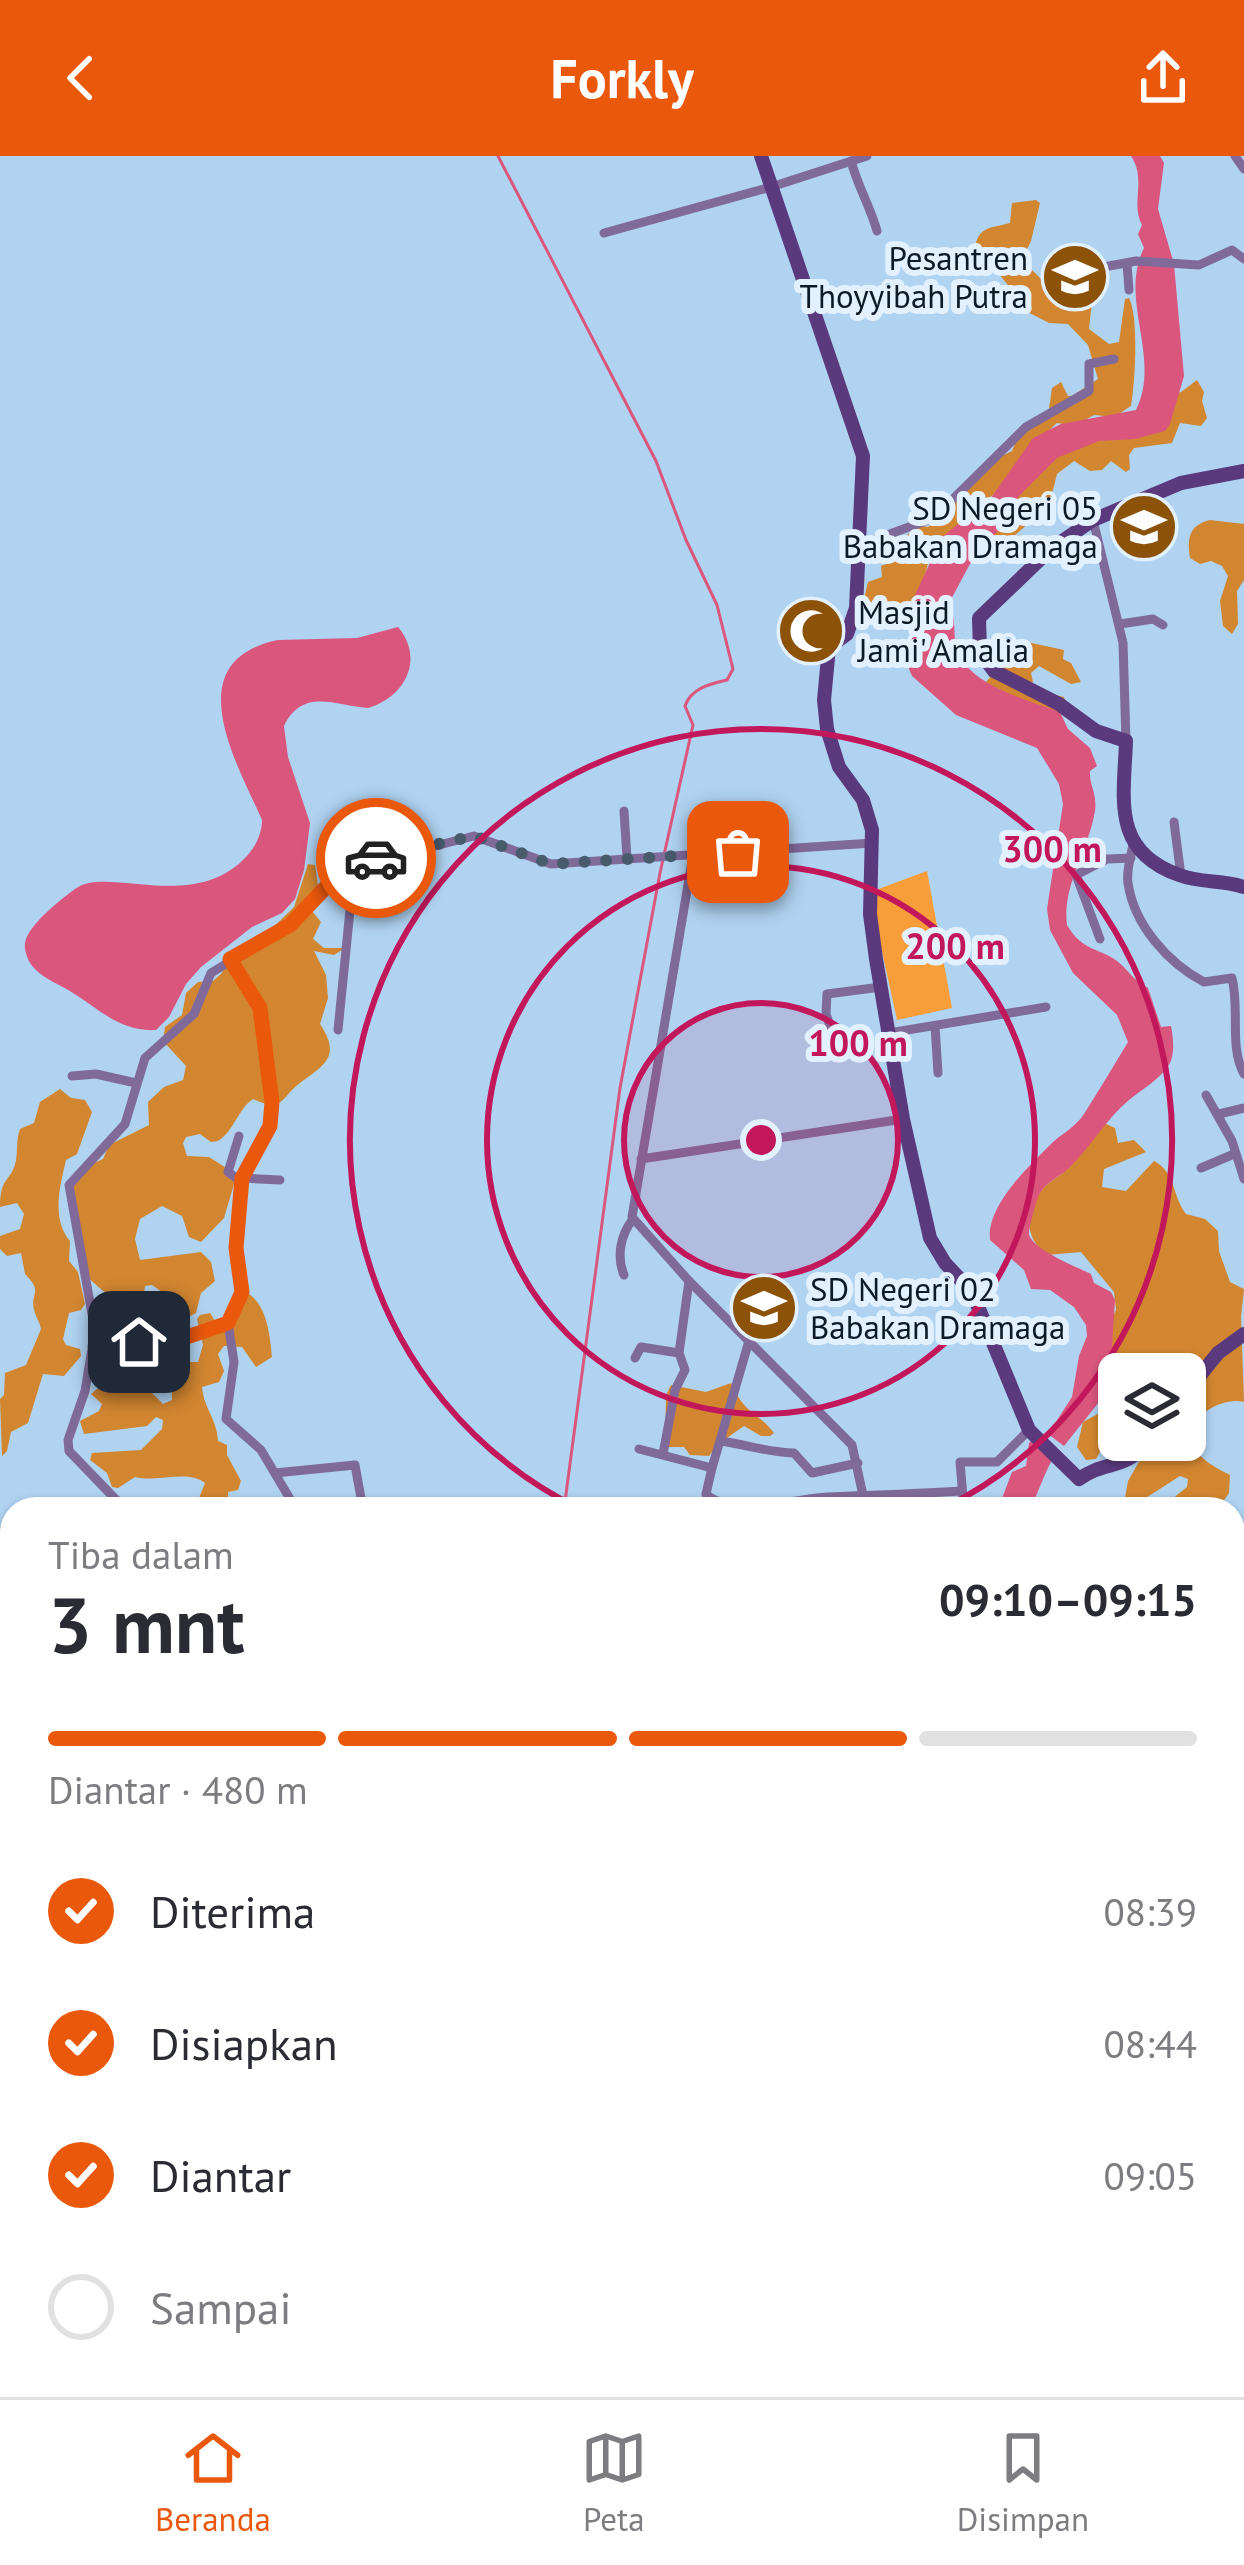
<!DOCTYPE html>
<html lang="id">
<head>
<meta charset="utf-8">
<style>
	:root { --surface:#fff; --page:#f7f7f7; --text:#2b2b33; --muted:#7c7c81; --line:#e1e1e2; --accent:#ea580c }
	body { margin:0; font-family:"PT Sans",sans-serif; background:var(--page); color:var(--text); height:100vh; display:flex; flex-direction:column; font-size:45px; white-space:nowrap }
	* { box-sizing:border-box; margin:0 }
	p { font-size:39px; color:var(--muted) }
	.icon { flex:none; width:66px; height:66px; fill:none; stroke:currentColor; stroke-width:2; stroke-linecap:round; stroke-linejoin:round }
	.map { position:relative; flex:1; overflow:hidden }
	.side { position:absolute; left:0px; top:1341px; width:1245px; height:900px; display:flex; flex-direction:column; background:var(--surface); border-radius:36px 36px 0 0; box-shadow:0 3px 9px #0004 }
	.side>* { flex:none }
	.fabs { position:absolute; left:1098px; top:1197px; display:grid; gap:24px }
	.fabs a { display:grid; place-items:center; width:108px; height:108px; border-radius:18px; background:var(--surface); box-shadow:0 3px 9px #0004; font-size:60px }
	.pin { position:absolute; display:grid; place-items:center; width:102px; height:102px; color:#fff; margin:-51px; border-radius:24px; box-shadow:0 6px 18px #0006 }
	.courier { position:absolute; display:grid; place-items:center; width:120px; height:120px; margin:-60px; border:9px solid #ea580c; border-radius:50%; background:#fff; color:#222; box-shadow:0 3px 15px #0007 }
	.headline em { font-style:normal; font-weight:600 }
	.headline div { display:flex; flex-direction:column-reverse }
	.headline { display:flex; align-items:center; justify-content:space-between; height:204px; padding:0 48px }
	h1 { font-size:78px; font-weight:600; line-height:90px }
	.bar { display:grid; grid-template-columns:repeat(4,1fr); gap:18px 12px; align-content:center; height:144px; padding:0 48px }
	.bar i { height:15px; border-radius:9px; background:var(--line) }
	.bar .current { background:var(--accent) }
	.bar p { grid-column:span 4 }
	ol { padding:0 48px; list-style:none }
	li { display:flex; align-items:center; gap:36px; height:132px }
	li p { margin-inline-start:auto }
	li .icon { padding:12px; border-radius:50%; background:var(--accent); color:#fff; stroke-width:4 }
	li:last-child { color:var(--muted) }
	li i { width:66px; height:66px; border:6px solid var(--line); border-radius:50% }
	header { display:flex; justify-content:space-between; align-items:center; height:156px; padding:0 48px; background:var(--accent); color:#fff; font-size:54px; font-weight:600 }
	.tab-bar { display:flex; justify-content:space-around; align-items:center; height:168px; border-top:3px solid var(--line); background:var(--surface); font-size:33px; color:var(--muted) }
	.tab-bar a { display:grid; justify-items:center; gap:6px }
	.tab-bar .current { color:var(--accent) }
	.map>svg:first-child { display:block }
	.green { fill:#f79e3a }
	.forest { fill:#d28630 }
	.water { fill:#da567d }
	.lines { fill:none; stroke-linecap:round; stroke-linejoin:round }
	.stream { stroke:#da567d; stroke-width:3 }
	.street { stroke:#806a9a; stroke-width:9 }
	.secondary { stroke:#5a397d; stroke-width:14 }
	.done { stroke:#475b6d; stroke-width:12; stroke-dasharray:0 21.6 }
	.route { stroke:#ea580c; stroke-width:15 }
	.ring { fill:none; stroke:#c2185b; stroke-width:6 }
	.labels { text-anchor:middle; stroke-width:12; stroke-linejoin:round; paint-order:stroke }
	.poi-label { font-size:33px; fill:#0e1b26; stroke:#e3f1fe; text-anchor:end }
	.centre { fill:#c2185b; stroke:#e3f1fe; stroke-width:6 }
	.ring-label { font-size:36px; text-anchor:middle; font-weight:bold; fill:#c2185b; stroke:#e3f1fe; stroke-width:12; stroke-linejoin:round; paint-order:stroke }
</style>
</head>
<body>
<header><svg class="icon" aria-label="back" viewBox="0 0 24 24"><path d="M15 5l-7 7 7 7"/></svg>Forkly<svg class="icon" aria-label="share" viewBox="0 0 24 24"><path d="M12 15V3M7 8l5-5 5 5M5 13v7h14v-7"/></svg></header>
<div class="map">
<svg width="1244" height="2241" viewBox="0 0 1244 2241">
	<rect width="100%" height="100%" fill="#b0d3f2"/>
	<polygon class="green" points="927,715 952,852 897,864 876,768 873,735"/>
	<g class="forest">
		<path d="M1036,44l4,3 -9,38 -9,19 20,20 5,14 45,7 -3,28 20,15 10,-2 6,-43 4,-1c10,18 6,87 2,108l-17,11 -20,-2 -19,11 -18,-3 -32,30 -20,33 -41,31c-2,18 -20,38 -36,46 -5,25 -19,49 -44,58l-15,-3 -8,-7 7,-29 14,-5 -1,-11 29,-11 -4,-19 12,-11 10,2 74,-71 10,-5 8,-20 29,-22 3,-21 9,-6 7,14h4l26,-17 -10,-34 -20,-21 -19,-1 -33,-17 -8,-21 -10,-12 4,-26 -27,1c3,-23 19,-20 35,-25l2,-20z"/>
		<path d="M1197,224l7,12 -2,9 5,17 -6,8 -21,-3 -8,20 -38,5 -5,7 1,14 -4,3 -15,-11 -9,9 -12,1 -16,-10 -17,13c-4,15 -6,35 -25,39l-2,9 -15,13 2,23 -9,-4 -1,-15 -4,-2 -11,8 -5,12 -13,1c7,-10 17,-18 23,-29 7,-10 10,-23 18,-33 28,-38 118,-88 166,-104z"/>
		<path d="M1210,364l34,4v56l-7,11 1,33 -6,10 -9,-8 -3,-25 8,-25 -6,-10 -11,-5 -11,3 -10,-6c-3,-20 -1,-33 20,-38z"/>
		<polygon points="1022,485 1064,494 1063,503 1071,507 1081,526 1071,528 1039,510 1031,517 1033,526 1022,531 1064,541 1067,555 1028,552 986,526 991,520 990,508 996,494 1009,497"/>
		<path d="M308,708l7,1 3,20 -6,26 9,11 -8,17 11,9h21l-11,7 -20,-4 12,24 2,23 -8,26c21,32 6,40 -20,59 -20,15 -16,30 -47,16 -15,10 -19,32 -35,42l-7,1 -11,-8 -14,3 -3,6 4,13 22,1 33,21 -8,6 -10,34 -23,24 -12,-5 -7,-21 -20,-10 -22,13 -5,20 5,21 61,-8 10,10 4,19 -14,12 -5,20 -11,6 -7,-3 -9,-19 -17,-12 -7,1 -1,7 13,31 -7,11 -7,-2 -21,-38 -13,1 -22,-19 -15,-89 11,-20 20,-9 6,-14 40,-20 -1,-23 16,-15 19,-7 3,-14 -23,-25 2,-14 17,-12 4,-22 12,-11 15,-1 9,-8 3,-15 5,-5 23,-6 41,-40z"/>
		<path d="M60,933l11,9 14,2 7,12 -15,42 -11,6c-6,26 -15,59 4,81l-1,20 9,11 7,32 -4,6 -12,3 -6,26 3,6 14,4 1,7 -17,20 -21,-2 -15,49 -17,9 -4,19 -5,5 -2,-57 4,-4 1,-22 21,-8 15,-36c-1,-6 -4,-10 -6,-16 -7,-21 10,-19 -10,-39l-4,-21 -14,3 -7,-7v-13l20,-7 4,-15 -7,-11 -17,4c0,-32 12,-25 16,-47 2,-11 0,-20 4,-31l14,-6 6,-21z"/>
		<path d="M1104,967l11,5 3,15 16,-3 12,12 -42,17 -2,18 24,4 28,-30c22,11 18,35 32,53l19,5 13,12 1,20 11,31 14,7 -3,28 3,85c-21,-6 -60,15 -51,42 5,15 25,25 37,31l-1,18 -11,16h-51v-6l20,-16 1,-8 -8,-3 -39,25 -16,-3 3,-17 12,-21 -6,-2 -11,-18h62v-66h-66v57l-9,3 -14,25 -10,1 -9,-13 6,-25 20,-11 -7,-26 14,-29 -5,-25 11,-21 -2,-18 -33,-40 -34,3c-21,-16 -23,-38 -8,-61 12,-19 32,-17 37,-44z"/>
		<path d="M247,1137c20,11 23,43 25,64l-16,10 -14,-20 -18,-1 -6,8 6,17 -5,11 -17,5c2,22 15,32 16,54l9,4v10l14,26 -3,9 -10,2v5l10,10 24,-2 14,4h-121l1,-6 43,-5 6,-15c-18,-14 -48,0 -70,-6l-17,11 -6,-1 -5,-14 -17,-13 2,-7 49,-3 21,-21 1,-9 -7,-3 -9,9 -63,8 -4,-13 19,-10 3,-7 -11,-10 17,-14 5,-14 21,-2 16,-15 6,4 -10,24 -18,4 -3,12 21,-6 17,17 9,-4 -1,-27 17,-11h10l5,-17 -6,-26 3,-4 10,-2 8,13 15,-8v-19z"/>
		<path d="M731,1227c14,32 25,27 43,50l-4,3h-9l-17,-10 -26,18 -9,12 -19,-1 -6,-8h-19l1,-52 5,-10 35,7z"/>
		<polygon points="1244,1754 1244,2224 1232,2241 1168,2241 1154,2229 1233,2229 1233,1761"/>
	</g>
	<g class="water">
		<path d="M1131,0h29l4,7 -6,46 16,55 10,112 -14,48 -5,7 -30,8 -36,2 -42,17 -39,39 -6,17 -42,50 -22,41c10,15 4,29 9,45 11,35 73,51 103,62l8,17 22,19 7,18 -7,5c-1,16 9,24 4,45 -7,36 -32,71 -27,109 16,27 31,22 50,36 12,9 16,20 31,27l13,39 10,-1c2,10 4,27 -1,37 -9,16 -28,26 -41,37 -23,19 -39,48 -61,69 -9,8 -22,13 -28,24 -3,4 -12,38 -11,42 6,16 48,32 62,39l3,9 17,9 4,8 -3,47 -13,35v20l-35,44 -16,-12 24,-37 7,-41 8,-20 -1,-11 -12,-18 -24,-17 -19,-1 -7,-19 -34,-30c-4,-33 37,-72 59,-94 10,-11 26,-18 35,-32 15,-24 29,-47 44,-72l-11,-27 -44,-42 -23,-43 -3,-21 16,-105 -4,-20 -22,-36 -81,-33 -44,-39 -8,-19 9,-30 2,-32 27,-58 49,-39 42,-60 28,-14 75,-14c26,-53 -18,-110 8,-162l-6,-14 4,-9c-12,-23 5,-45 -11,-69z"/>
		<path d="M398,471c27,32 7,70 -30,81 -33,-2 -65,-21 -84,18l4,31 22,66 -6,47 -9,29 -13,14 -30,14 -51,40 -15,17 -17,33 -13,13c-35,2 -56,-20 -83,-37 -12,-8 -29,-14 -39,-25 -6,-6 -10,-17 -9,-25 3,-18 35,-43 50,-54 30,-24 115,23 168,-29 11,-10 19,-25 19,-40 -25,-57 -86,-159 16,-180l79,-2z"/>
		<path d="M1034,1283l19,20c-10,15 -16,41 -25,50h-30l14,-37 14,-6 3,-23z"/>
	</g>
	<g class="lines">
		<path class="stream" d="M498,0l158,305 30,79 31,65 16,64 -6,11c-17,4 -36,8 -42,26l8,19 -33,148 -40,215 -56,421"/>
		<g class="street">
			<polyline points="1235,0 1244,13"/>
			<path d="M851,5c7,26 19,45 26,70"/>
			<polyline points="604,77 771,31 867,0"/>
			<polyline points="1127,108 1129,134"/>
			<polyline points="1093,113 1136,105 1199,109 1232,94 1244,103"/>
			<polyline points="1093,364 1123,487 1126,585"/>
			<polyline points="860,389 928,364 943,353 1026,271 1089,235 1089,208 1114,203"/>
			<polyline points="1120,468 1153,463 1163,469"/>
			<polyline points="624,655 627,702"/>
			<polyline points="1174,666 1181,720"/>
			<path d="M1133,688c-2,13 -7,26 -5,39 6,42 40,80 76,99l28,-4c8,32 -3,69 12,96"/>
			<polyline points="693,699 632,1061 689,1125 852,1289 866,1353"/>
			<polyline points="1100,783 1076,719 1107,703 1131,702"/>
			<polyline points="935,870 938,917"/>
			<polyline points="338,874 355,704"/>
			<polyline points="889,877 1046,851"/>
			<polyline points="835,884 826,858 827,838 881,831"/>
			<polyline points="72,920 96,918 136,927"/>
			<polyline points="1206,939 1232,985 1244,1023"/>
			<polyline points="1219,958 1244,952"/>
			<polyline points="239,980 228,1016 242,1026"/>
			<polyline points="641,1003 903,963"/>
			<polyline points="1201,1012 1234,998"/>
			<polyline points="242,1022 280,1024"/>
			<path d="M624,1119c-8,-19 -3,-41 9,-56"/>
			<polyline points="228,1167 234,1206 226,1263 261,1294 296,1353"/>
			<polyline points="92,1190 198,1178 228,1167 238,1148 241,1136 236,1092 242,1022 270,970 272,946 260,852 230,803"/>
			<polyline points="635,1202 641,1191 679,1197"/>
			<path d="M721,1285c28,4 45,11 73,12l18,20 46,-10"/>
			<polyline points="639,1293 712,1312 749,1185"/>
			<polyline points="663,1298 675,1234 685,1214 679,1197 689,1125"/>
			<path d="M712,1312l-6,26c24,23 90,5 121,3 45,-2 89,-3 134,-6"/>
			<polyline points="275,1317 355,1309 363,1353"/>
			<polyline points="125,1353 69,1295 68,1284 85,1235 95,1175 69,1029 125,968 145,902 194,858 211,817 290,769 343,712 355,704 396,700 474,680 551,708 873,687"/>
			<polyline points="964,1353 960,1306 997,1306 1029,1274"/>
			<polyline points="0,1420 12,1417"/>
			<polyline points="0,1613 12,1610"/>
			<polyline points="0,1918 12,1959"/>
			<polyline points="0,2004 12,2002"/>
			<polyline points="10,2144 12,2137"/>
			<polyline points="308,2229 316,2241"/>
			<polyline points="573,2229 576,2241"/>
		</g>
		<g class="secondary">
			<path d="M761,0l102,300 -7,152 -9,26 -18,13 -5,53 3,29 12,38 24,33 9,30 -2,84 6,45 27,160 27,119 15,25 27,29 57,138 50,49c28,-20 42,-6 73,-39"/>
			<path d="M1244,315l-63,12 -88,37 -41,28 -73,70 1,34 14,19 65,33 37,27 30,10c-2,58 -15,110 53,134 21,8 44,5 65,12"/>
			<polyline points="1185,1238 1218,1197 1244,1178"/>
		</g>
	</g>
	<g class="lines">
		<polyline class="done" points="376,702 474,680 551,708 738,696"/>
		<polyline class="route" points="139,1186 187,1181 228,1167 242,1136 236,1092 242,1022 270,970 272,946 260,852 230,803 290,769 348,708 376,702"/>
	</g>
	<circle cx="761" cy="984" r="137" fill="#c2185b" fill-opacity=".12"/>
	<g class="ring">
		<circle cx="761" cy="984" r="137"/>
		<circle cx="761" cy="984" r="274"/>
		<path d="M578 1352A411 411 0 1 1 944 1352"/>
	</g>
	<defs>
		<g id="school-disc" transform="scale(3.45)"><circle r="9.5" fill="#8b5208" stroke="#e3f1fe"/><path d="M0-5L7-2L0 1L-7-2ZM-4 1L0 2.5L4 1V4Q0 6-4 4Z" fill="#fff"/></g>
		<g id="mosque-disc" transform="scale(3.45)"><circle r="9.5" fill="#8b5208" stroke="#e3f1fe"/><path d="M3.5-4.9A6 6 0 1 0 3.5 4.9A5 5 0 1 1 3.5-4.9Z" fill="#fff"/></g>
	</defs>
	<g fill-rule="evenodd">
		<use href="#school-disc" x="1075" y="121"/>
		<use href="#school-disc" x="1144" y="371"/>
		<use href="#mosque-disc" x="811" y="475"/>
		<use href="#school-disc" x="764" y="1152"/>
	</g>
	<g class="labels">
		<g class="poi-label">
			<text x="1028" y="114">Pesantren<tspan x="1028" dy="38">Thoyyibah Putra</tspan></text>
			<text x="1098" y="364">SD Negeri 05<tspan x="1098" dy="38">Babakan Dramaga</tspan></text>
			<text x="858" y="468" text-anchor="start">Masjid<tspan x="858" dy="38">Jami' Amalia</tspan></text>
			<text x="810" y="1145" text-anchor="start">SD Negeri 02<tspan x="810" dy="38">Babakan Dramaga</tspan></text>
		</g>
	</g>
	<circle cx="761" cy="984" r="18" class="centre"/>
	<g class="ring-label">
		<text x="1052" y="706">300 m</text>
		<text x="955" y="803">200 m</text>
		<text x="858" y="900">100 m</text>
	</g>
</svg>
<div class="fabs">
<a><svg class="icon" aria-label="layers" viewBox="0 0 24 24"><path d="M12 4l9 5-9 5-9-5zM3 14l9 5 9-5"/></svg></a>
</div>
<div class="pin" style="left:738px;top:696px;background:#ea580c"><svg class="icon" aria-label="bag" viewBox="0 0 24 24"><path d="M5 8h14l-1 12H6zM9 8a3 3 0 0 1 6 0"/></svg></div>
<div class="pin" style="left:139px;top:1186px;background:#1f2937"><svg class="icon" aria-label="home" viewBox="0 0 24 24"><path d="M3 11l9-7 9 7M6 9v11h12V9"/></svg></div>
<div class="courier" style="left:376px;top:702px"><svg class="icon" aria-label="car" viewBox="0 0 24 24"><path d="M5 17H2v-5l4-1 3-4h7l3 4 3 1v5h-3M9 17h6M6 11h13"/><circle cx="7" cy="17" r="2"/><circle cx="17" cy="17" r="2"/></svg></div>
<section class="side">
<div class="headline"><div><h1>3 mnt</h1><p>Tiba dalam</p></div><em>09:10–09:15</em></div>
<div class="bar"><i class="current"></i><i class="current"></i><i class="current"></i><i></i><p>Diantar · 480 m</p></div>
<ol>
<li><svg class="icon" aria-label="check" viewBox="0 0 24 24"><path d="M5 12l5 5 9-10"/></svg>Diterima<p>08:39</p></li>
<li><svg class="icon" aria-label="check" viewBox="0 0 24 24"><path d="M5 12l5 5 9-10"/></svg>Disiapkan<p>08:44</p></li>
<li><svg class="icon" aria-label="check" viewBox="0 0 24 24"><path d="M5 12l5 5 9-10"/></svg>Diantar<p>09:05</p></li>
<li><i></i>Sampai</li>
</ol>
</section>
</div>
<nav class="tab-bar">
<a class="current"><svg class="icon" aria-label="home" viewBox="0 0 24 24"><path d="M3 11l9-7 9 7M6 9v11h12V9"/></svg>Beranda</a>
<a><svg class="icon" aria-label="map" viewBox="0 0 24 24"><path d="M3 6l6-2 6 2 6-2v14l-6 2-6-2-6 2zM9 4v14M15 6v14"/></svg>Peta</a>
<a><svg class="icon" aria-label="saved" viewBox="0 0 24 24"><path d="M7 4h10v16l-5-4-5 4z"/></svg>Disimpan</a>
</nav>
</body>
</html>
